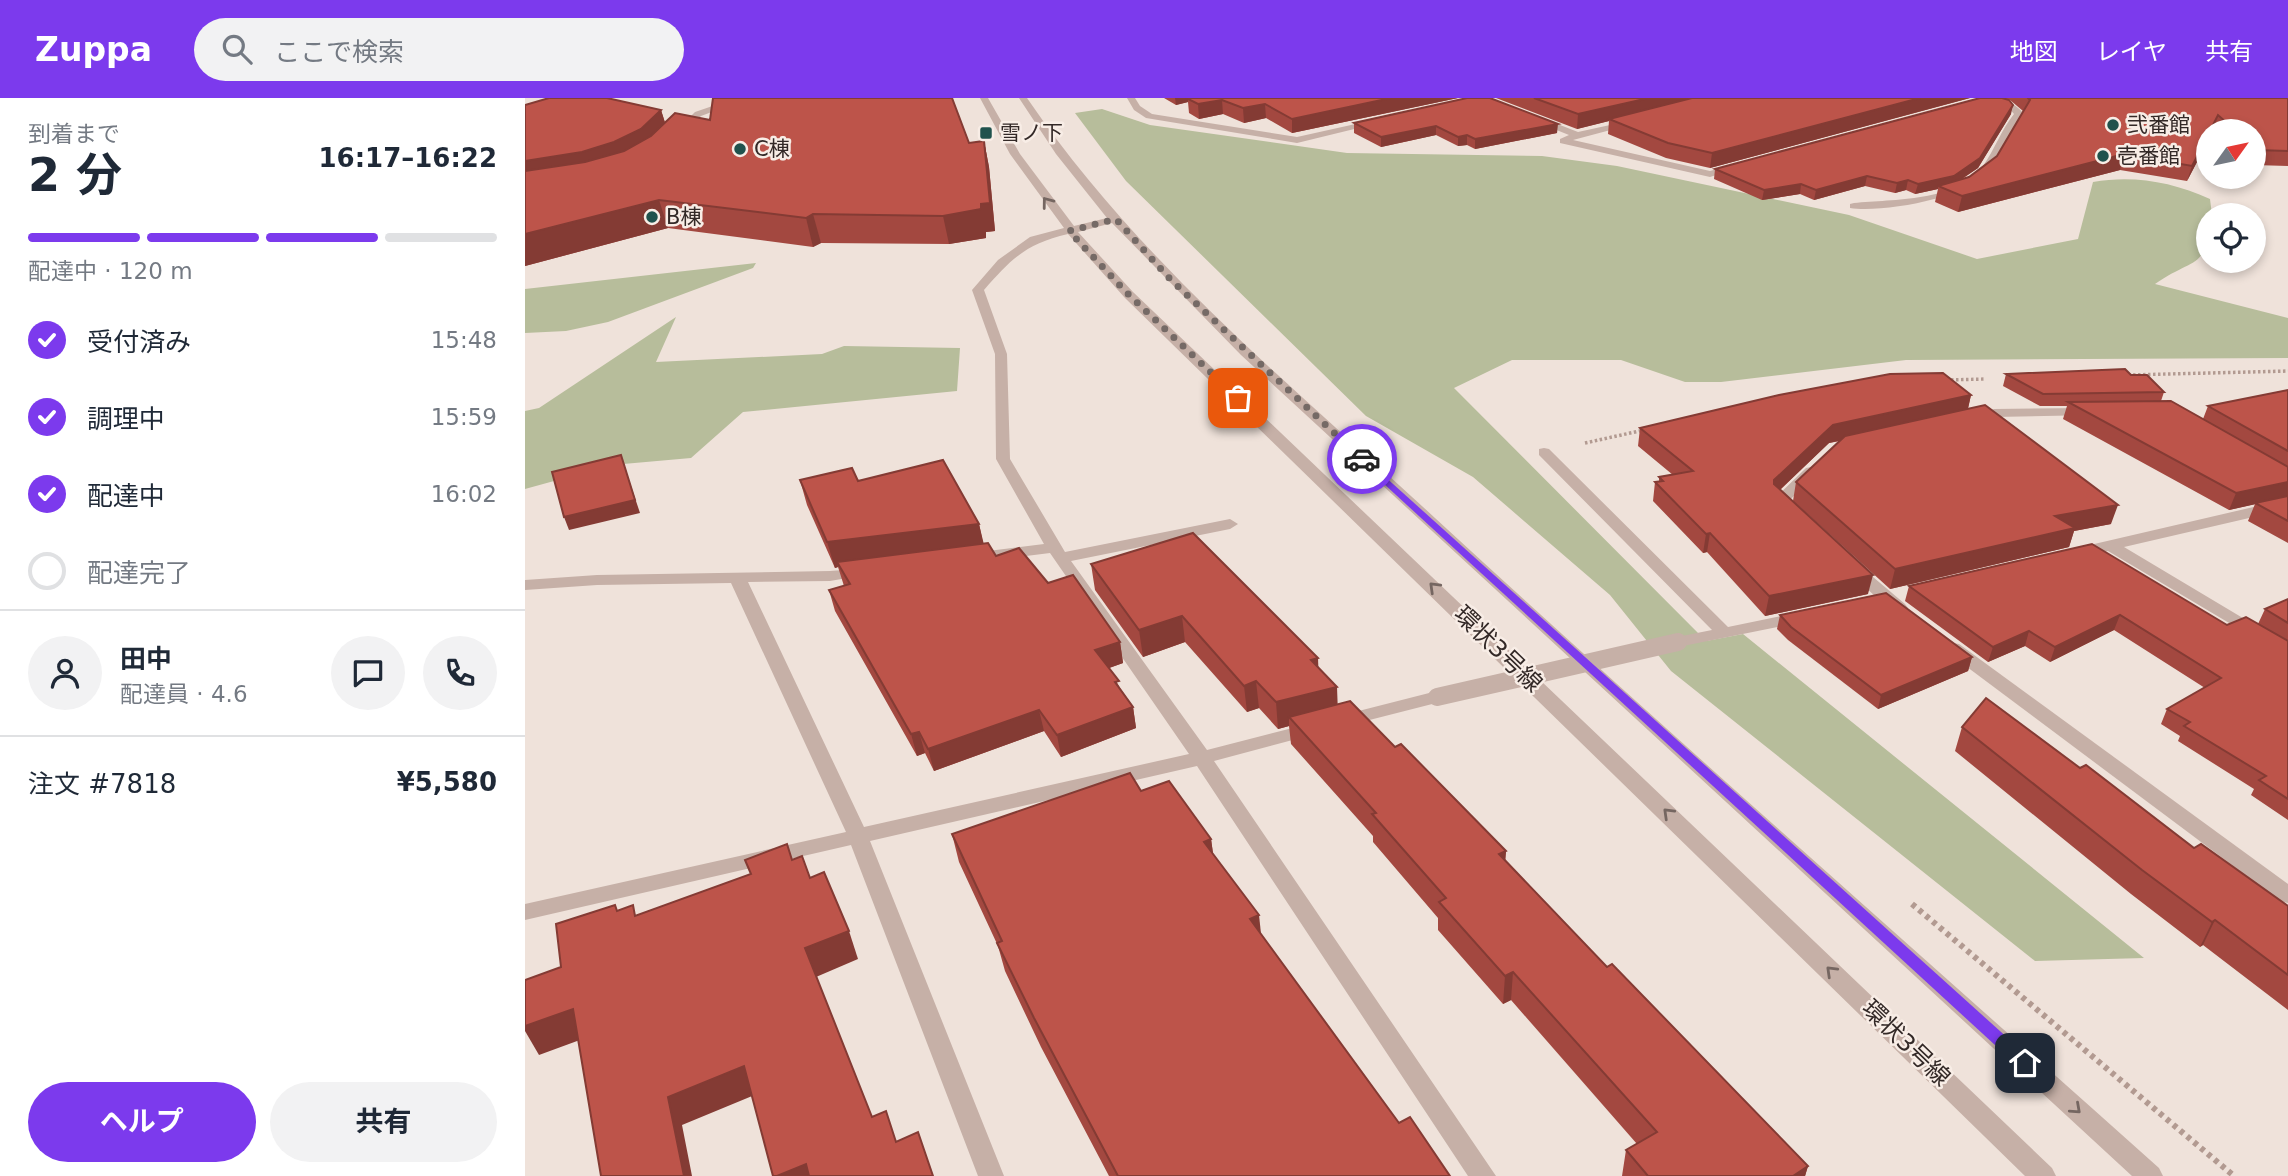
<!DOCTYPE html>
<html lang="ja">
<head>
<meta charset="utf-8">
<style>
	:root { --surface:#fff; --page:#f2f2f3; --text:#1f2937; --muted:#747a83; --line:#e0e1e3; --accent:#7c3aed }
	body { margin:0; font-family:"DejaVu Sans","Noto Sans JP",sans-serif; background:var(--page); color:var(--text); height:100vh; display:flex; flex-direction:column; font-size:26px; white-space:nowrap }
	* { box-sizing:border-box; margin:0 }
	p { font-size:23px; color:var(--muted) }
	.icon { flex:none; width:38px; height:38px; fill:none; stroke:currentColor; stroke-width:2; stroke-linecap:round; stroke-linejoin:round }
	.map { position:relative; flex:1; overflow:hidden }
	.details { display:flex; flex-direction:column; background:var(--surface); width:525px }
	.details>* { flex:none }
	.needle { width:46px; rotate:57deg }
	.tools { position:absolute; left:1671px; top:21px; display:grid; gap:14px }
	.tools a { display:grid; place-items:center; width:70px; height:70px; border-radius:50%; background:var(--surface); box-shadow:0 4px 10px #0003; font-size:35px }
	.pin { position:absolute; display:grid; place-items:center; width:60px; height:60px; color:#fff; margin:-30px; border-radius:14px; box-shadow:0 4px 10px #0006 }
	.courier { position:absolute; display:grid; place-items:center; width:70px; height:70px; margin:-35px; border:5px solid #7c3aed; border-radius:50%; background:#fff; color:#222; box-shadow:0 2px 9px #0007 }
	.head em { font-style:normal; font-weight:700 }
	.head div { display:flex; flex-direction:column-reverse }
	.head { display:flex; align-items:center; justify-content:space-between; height:119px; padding:0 28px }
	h1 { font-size:46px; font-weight:700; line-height:52px }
	.bar { display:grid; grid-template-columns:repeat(4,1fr); gap:10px 7px; align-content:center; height:84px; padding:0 28px }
	.bar i { height:9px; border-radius:5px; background:var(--line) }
	.bar .current { background:var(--accent) }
	.bar p { grid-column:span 4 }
	.line { display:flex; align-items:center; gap:18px; padding:0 28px; border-top:2px solid var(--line) }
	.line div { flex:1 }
	.round { display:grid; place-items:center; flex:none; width:74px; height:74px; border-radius:37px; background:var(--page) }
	ol { padding:0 28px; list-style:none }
	li { display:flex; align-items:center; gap:21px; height:77px }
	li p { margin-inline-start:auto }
	li .icon { padding:7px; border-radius:50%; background:var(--accent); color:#fff; stroke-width:4 }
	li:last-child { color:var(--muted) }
	li i { width:38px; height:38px; border:4px solid var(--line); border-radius:50% }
	.cta { display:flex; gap:14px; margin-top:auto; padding:14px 28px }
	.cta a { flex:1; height:80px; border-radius:42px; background:var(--accent); color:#fff; font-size:28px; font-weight:700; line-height:80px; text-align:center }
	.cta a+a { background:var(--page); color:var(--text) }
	header { display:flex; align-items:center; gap:42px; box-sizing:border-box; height:98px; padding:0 35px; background:var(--accent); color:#fff }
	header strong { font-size:33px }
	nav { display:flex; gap:38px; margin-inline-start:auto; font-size:24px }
	.search { width:490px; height:63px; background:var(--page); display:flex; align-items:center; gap:18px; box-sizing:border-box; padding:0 24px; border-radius:38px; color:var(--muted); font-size:26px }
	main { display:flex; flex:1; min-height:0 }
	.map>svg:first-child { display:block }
	.green { fill:#b7bd9b }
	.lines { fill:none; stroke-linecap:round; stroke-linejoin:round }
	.path-far1 { stroke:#b29a91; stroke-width:3.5; stroke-dasharray:2.5 2.5; stroke-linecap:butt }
	.path { stroke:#b29a91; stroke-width:6; stroke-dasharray:4.5 4.5; stroke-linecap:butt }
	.minor { fill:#c6b0a7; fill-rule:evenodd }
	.minor-bridge { stroke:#c6b0a7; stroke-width:18 }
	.wall { fill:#a34840; fill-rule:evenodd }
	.shaded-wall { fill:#843b34 }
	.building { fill:#bd544a; stroke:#843b34; stroke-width:2 }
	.oneway { stroke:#756661 }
	.route { fill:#7c3aed }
	.done { stroke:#756a66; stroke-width:7; stroke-dasharray:0 12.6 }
	.poi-dot { fill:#20524d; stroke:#f8ede6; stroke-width:2.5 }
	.labels { text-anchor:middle; stroke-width:5; stroke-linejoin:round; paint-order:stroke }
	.far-poi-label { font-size:21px; fill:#332927; stroke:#f8ede6; text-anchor:start }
	.street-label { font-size:24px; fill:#332927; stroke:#f8ede6 }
</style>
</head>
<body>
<header>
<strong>Zuppa</strong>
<div class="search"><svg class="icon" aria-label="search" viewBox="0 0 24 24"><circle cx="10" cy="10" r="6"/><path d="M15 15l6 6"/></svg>ここで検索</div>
<nav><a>地図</a><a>レイヤ</a><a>共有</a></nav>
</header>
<main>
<section class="details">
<div class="head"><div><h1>2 分</h1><p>到着まで</p></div><em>16:17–16:22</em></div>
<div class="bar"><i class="current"></i><i class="current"></i><i class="current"></i><i></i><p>配達中 · 120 m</p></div>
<ol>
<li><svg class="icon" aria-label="check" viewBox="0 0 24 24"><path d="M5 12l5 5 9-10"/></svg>受付済み<p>15:48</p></li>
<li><svg class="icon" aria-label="check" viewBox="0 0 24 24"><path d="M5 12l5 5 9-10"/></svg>調理中<p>15:59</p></li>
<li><svg class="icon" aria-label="check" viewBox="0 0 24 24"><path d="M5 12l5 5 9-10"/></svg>配達中<p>16:02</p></li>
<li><i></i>配達完了</li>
</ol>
<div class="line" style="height:126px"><a class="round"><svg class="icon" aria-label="person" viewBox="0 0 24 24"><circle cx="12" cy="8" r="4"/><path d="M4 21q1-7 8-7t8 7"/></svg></a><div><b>田中</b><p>配達員 · 4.6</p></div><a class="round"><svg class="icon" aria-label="chat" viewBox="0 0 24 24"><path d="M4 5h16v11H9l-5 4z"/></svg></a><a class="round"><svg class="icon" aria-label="phone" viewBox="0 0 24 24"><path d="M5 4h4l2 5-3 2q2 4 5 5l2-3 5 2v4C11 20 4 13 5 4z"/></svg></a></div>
<div class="line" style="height:91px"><div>注文 #7818</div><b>¥5,580</b></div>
<div class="cta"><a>ヘルプ</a><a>共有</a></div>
</section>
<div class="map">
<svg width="1763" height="1078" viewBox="0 0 1763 1078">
	<rect width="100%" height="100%" fill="#efe2da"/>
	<g class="green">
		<path d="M577,11l48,16 197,28 195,3 75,10 232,49 128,44 101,-20 15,-57c41,-7 79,0 117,17l2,16h-3c-1,56 -14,41 -54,69l133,34v40l-382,2 -185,22h-36l-64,-22h-109l-58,28 252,253 37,-7 401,324 -109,3 -364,-290 -61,-76 -137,-118 -107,-61 -240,-235 -51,-68z"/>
		<polygon points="231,165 228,170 83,224 41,233 0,235 0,191"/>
		<polygon points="151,219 131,264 297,256 319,248 435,250 432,293 218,314 166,360 87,367 0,391 0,313 14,310"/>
	</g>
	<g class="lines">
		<g class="path-far1">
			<polyline points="1603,277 1763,273"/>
			<polyline points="1421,282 1461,281"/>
			<polyline points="1060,345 1119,332"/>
		</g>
		<polyline class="path" points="1387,806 1709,1078"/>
		<g class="minor">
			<polygon points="211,0 224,0 176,18 157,37 149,35 170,14"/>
			<path d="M455,0h8l32,56 54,72 33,-8 -51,-64 -37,-56h8c111,163 263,286 408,420 239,220 482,434 724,650l4,8h-31l-891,-821 -129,-132 -34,9 55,60 919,876 4,8h-31l-900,-878 -57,-64c-42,10 -56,24 -84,56l23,64 3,105 55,93 165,-33 8,5 -8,5 -159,32 136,189 105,-27 7,2 2,4 -2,4 -105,28 282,415h-28l-271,-410 -327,75 134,335h-26l-127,-331 -326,75v-16l321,-72 -115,-249 -134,2 -72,5v-10l72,-5 233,-4 40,-3 2,3 -2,3 -40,7 -82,1 116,245 325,-73 -139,-201 -78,10 -8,-5 8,-5 72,-9 -48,-85 -1,-105 -23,-64 26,-30 32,-23 34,-9 -54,-74z"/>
			<polygon points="602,0 610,0 615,8 627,16 772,39 853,21 858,24 772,45 621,20 609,12"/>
			<path d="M1461,0c16,0 27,3 38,16 -14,18 -21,39 -34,57 -21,27 -107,42 -140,37v-4l4,-1c39,-4 103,-1 129,-37 12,-17 18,-36 31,-52l-6,-7z"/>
			<polygon points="1012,18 1053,34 1108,22 1108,26 1048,42 1185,73 1211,66 1216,69 1185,79 1035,45 1035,41 1044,37 1009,23 1007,21"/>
			<polygon points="1564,310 1571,314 1569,317 1469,319 1449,324 1442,320 1469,311"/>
			<polygon points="1019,350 1024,351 1203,529 1276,514 1285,519 1282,523 1153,549 1147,548 1144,544 1147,540 1187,532 1014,357 1014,351"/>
			<polygon points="1286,369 1293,373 1264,403 1273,412 1270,415 1260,415 1247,403 1281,370"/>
			<polygon points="1763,401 1763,411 1599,449 1763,547 1763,560 1583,453 1552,460 1544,455 1552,450"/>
			<polygon points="1329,466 1335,468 1380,506 1383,510 1380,514 1368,514 1323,474 1321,471 1323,468"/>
			<polygon points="1428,545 1434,546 1763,786 1763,805 1755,803 1422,554 1419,550"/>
			<polygon points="912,593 919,595 921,599 919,603 817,629 808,623 810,619"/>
		</g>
		<polyline class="minor-bridge" points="912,599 1153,544"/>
	</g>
	<g class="wall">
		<polygon points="639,0 933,0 767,35 741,20 719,25 698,16 674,21 664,15 663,4 651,7"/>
		<polygon points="942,0 1032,35 950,51 942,47 933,48 911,37 856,49 829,35 829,25"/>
		<polygon points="971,0 1445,0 1185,70 1141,60 1083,36 1084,23 1052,31"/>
		<path d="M1455,0h308v68l-34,-1v-34h-39l-2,-1 -1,1h-3v8l-22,42 -67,-11 -162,42 -23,-10 3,-13 -23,5 -9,-4 -11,3 -30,-7 -51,14 -14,-6 -38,6 -48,-21 1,-10zM1481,1l4,1 13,11 -26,45 -28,21 -7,2 16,-11 33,-54z"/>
		<polygon points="0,7 136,12 140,25 185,22 444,45 459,43 464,69 470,133 461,134 461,140 424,146 296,145 288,149 143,130 0,168"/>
		<polygon points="1481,276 1606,277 1639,294 1636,303 1678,321 1683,308 1763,292 1763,445 1723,423 1730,406 1704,412 1538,321 1542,308 1515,308 1478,288"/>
		<polygon points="1446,297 1443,311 1586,426 1549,433 1544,449 1365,491 1268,403 1271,384 1315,343 1304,345 1255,392 1343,496 1240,518 1182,454 1178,455 1128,403 1130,384 1134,383 1134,379 1148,377 1113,348 1115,330"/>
		<polygon points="275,382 333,383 454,426 458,445 471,458 523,485 595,544 598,565 584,570 595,590 608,609 611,630 536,659 519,633 409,673 400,655 392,658 310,513 304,492 319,488 313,469 310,470 282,407"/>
		<polygon points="566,466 793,570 812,589 812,606 870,649 981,753 980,762 1082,869 1283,1068 1280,1078 1097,1078 1101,1052 1112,1046 986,902 978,906 913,832 913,820 848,744 848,738 766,646 764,628 753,631 734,610 722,614 660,544 618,559 570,492"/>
		<polygon points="1384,488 1702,527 1733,526 1740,511 1763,501 1763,722 1726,697 1729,691 1653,643 1655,638 1636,626 1642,611 1680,590 1589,532 1525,564 1500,548 1463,564 1380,503"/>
		<polygon points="1255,517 1447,559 1443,573 1353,611 1263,542 1252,531"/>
		<polygon points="1437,629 1555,670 1669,750 1763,808 1763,912 1678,847 1675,849 1606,796 1430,653"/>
		<polygon points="427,736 686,741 688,756 736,836 874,1025 925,1078 584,1078 516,949 480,873 473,848 434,764"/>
	</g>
	<g class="shaded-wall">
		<polygon points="650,0 686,0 663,1 663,4 651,7"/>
		<polygon points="866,0 933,0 767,35 767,21"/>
		<polygon points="1124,0 1183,0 1084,21 1084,23 1052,31 1053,16"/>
		<polygon points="1395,0 1445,0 1185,70 1187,55"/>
		<polygon points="697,2 698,16 674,21 673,6"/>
		<polygon points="740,6 741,20 719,25 718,10"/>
		<polygon points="1488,7 1486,16 1453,70 1426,88 1413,88 1413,91 1390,96 1393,86"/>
		<polygon points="136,12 144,37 0,91 0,63"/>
		<polygon points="1033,26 1032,35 950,51 950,41"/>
		<polygon points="911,28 911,37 856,49 856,39"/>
		<polygon points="1684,36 1684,41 1662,83 1667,68"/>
		<polygon points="942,37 942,47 933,48 933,39"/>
		<polygon points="459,43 464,69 470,133 461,134 461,140 424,146 418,118"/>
		<polygon points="1599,56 1595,72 1433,114 1437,98"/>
		<polygon points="1342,78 1340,88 1289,102 1291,92"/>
		<polygon points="1383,82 1381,92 1370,95 1372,85"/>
		<polygon points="1276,86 1275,96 1237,102 1239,92"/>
		<polygon points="134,102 143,130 0,168 0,136"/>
		<polygon points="288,116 296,145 288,149 281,120"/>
		<polygon points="1446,297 1442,314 1304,345 1245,401 1249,382 1308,327"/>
		<polygon points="100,370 115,415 44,432 39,419"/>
		<polygon points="1763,384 1763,399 1704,412 1711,395"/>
		<polygon points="1593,407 1586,426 1549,433 1544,449 1365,491 1370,471 1530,418"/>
		<polygon points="454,426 460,451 312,464 313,469 310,470 302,444"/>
		<polygon points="1185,435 1182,454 1178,455 1181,436"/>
		<polygon points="1348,477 1343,496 1240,518 1244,498"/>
		<polygon points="1595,517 1589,532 1525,564 1530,549"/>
		<polygon points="657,518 660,544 618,559 614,532"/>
		<polygon points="1504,533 1500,548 1463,564 1468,549"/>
		<polygon points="595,544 598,565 573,574 570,552"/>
		<polygon points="1447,559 1443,573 1353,611 1356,597"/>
		<polygon points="793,560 794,586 786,562"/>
		<polygon points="731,583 734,610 722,614 719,588"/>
		<polygon points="812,589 813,616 764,619 764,628 753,631 751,604"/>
		<polygon points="608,609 611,630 536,659 532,637"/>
		<polygon points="514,612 519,633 409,673 403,651"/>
		<polygon points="394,634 400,655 392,658 386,636"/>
		<polygon points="686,741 690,769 679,744"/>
		<polygon points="981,753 979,781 974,756"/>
		<polygon points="734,817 737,845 725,821"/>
		<polygon points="1690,822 1678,847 1675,849 1687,824"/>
		<polygon points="324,833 333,861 291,879 280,850"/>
		<polygon points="988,874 986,902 978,906 980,878"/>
		<polygon points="48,911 63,939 14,957 0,933 0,928"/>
		<polygon points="219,968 232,996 157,1027 167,1078 159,1078 143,999"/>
		<polygon points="281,1066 286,1078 252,1078"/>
		<polygon points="1283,1068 1280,1078 1268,1078"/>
	</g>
	<g class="building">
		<polygon points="24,0 82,0 136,12 116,31 89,44 57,54 0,63 0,7"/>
		<polygon points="188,0 427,0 444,45 459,43 465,105 456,106 456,111 418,118 288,116 281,120 134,102 0,136 0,73 60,64 99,53 126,38 150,15 185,22"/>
		<polygon points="666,0 866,0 767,21 740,6 718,10 697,2 673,6 663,1"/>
		<polygon points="942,0 965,0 1033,26 950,41 942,37 933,39 911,28 856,39 829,25"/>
		<polygon points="1009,0 1124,0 1053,16"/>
		<polygon points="1167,0 1395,0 1187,55 1143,45 1084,21"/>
		<polygon points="1455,0 1477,0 1484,2 1488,7 1455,60 1429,78 1393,86 1383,82 1372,85 1342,78 1291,92 1276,86 1239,92 1190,71"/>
		<polygon points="1503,0 1763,0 1763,53 1731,52 1729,50 1729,33 1711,33 1693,17 1685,33 1684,33 1684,36 1667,68 1599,56 1437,98 1413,88 1444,79 1472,58 1505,2"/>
		<polygon points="1600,271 1606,277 1622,277 1639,294 1518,296 1481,276"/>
		<polygon points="1418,275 1446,297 1308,327 1249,382 1249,386 1348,477 1244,498 1185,435 1181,436 1130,384 1138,383 1134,379 1168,373 1115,330 1254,297 1365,276"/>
		<polygon points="1763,292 1763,353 1683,308"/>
		<polygon points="1646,303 1763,369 1763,384 1711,395 1543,304"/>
		<polygon points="1460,307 1593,407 1530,418 1550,430 1370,471 1271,384 1320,338"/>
		<polygon points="96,357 110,402 39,419 27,374"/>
		<polygon points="418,362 454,426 302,444 275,382 327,370 333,383"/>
		<polygon points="1763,398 1763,423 1730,405"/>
		<polygon points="668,435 793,560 786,562 812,589 751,604 731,583 719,588 657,518 614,532 566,466"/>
		<polygon points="463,445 471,458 494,450 523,485 548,477 595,544 570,552 594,583 590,584 608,609 532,637 514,612 403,651 394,634 386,636 304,492 325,486 312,464"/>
		<polygon points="1567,446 1702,527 1721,519 1763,543 1763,701 1734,682 1741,678 1659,628 1665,624 1642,611 1696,580 1595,517 1530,549 1504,533 1468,549 1384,488"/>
		<polygon points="1361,495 1447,559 1356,597 1266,529 1255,517"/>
		<polygon points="1763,501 1763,525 1740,511"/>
		<polygon points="1461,600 1555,670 1561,667 1669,750 1676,746 1763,808 1763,877 1690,822 1687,824 1617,772 1437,629"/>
		<polygon points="825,603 870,649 876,646 981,753 974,756 1082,869 1087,866 1283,1068 1268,1078 1123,1078 1101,1052 1132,1034 988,874 980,878 914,804 921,800 847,716 851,715 764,619"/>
		<polygon points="605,675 616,693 644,683 686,741 679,744 734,817 725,821 874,1025 885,1019 925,1078 593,1078 509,920 472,845 477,843 427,736"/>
		<polygon points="262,746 267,762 277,758 285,780 299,774 324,833 280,850 347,1019 361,1013 371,1044 393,1034 408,1078 284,1078 281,1066 252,1078 248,1078 219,968 143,999 159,1078 76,1078 48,911 0,928 0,882 36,869 31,826 90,807 92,813 108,807 110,818 226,776 220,762"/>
	</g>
	<defs><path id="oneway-chevron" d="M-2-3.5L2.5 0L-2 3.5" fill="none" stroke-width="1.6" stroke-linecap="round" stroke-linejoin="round" transform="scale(1.75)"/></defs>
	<g class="oneway">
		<use href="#oneway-chevron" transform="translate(522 104) rotate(-127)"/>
		<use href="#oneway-chevron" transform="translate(909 489) rotate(-136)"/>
		<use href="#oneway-chevron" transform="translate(1143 715) rotate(-136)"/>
		<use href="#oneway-chevron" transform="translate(1306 873) rotate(-136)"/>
		<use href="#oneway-chevron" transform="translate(1551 1011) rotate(42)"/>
	</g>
	<polygon class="route" points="837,358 1506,961 1506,970 1495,970 834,363"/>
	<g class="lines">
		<polyline class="done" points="713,300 604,197 544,133 591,121 645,181 837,361"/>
	</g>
	<g class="poi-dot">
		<circle cx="1588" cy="27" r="7"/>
		<rect x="454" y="28" width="14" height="14" rx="3.5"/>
		<circle cx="215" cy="51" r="7"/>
		<circle cx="1578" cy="58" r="7"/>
		<circle cx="127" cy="119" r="7"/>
	</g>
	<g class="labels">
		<g class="far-poi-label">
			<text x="1602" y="34">弐番館</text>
			<text x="475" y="42">雪ノ下</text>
			<text x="229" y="58">C棟</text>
			<text x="1592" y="65">壱番館</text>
			<text x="141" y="126">B棟</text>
		</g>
		<g class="street-label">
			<text transform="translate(973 551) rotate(44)" y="8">環状3号線</text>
			<text transform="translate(1381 945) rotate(44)" y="8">環状3号線</text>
		</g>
	</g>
</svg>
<div class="tools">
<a><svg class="needle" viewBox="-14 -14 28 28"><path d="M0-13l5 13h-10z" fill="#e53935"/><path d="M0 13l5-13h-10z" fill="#747a83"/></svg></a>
<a><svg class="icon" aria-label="locate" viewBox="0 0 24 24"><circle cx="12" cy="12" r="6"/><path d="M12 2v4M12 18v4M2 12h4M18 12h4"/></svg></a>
</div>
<div class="pin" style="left:713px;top:300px;background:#ea580c"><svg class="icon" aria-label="bag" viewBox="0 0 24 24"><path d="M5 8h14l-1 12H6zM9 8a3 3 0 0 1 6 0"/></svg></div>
<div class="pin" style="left:1500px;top:965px;background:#1f2937"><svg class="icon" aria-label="home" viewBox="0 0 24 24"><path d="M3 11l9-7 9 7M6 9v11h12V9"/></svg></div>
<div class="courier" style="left:837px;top:361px"><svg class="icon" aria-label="car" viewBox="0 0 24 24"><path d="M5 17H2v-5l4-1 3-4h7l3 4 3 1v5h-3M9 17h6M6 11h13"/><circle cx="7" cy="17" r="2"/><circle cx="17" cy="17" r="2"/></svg></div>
</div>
</main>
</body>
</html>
